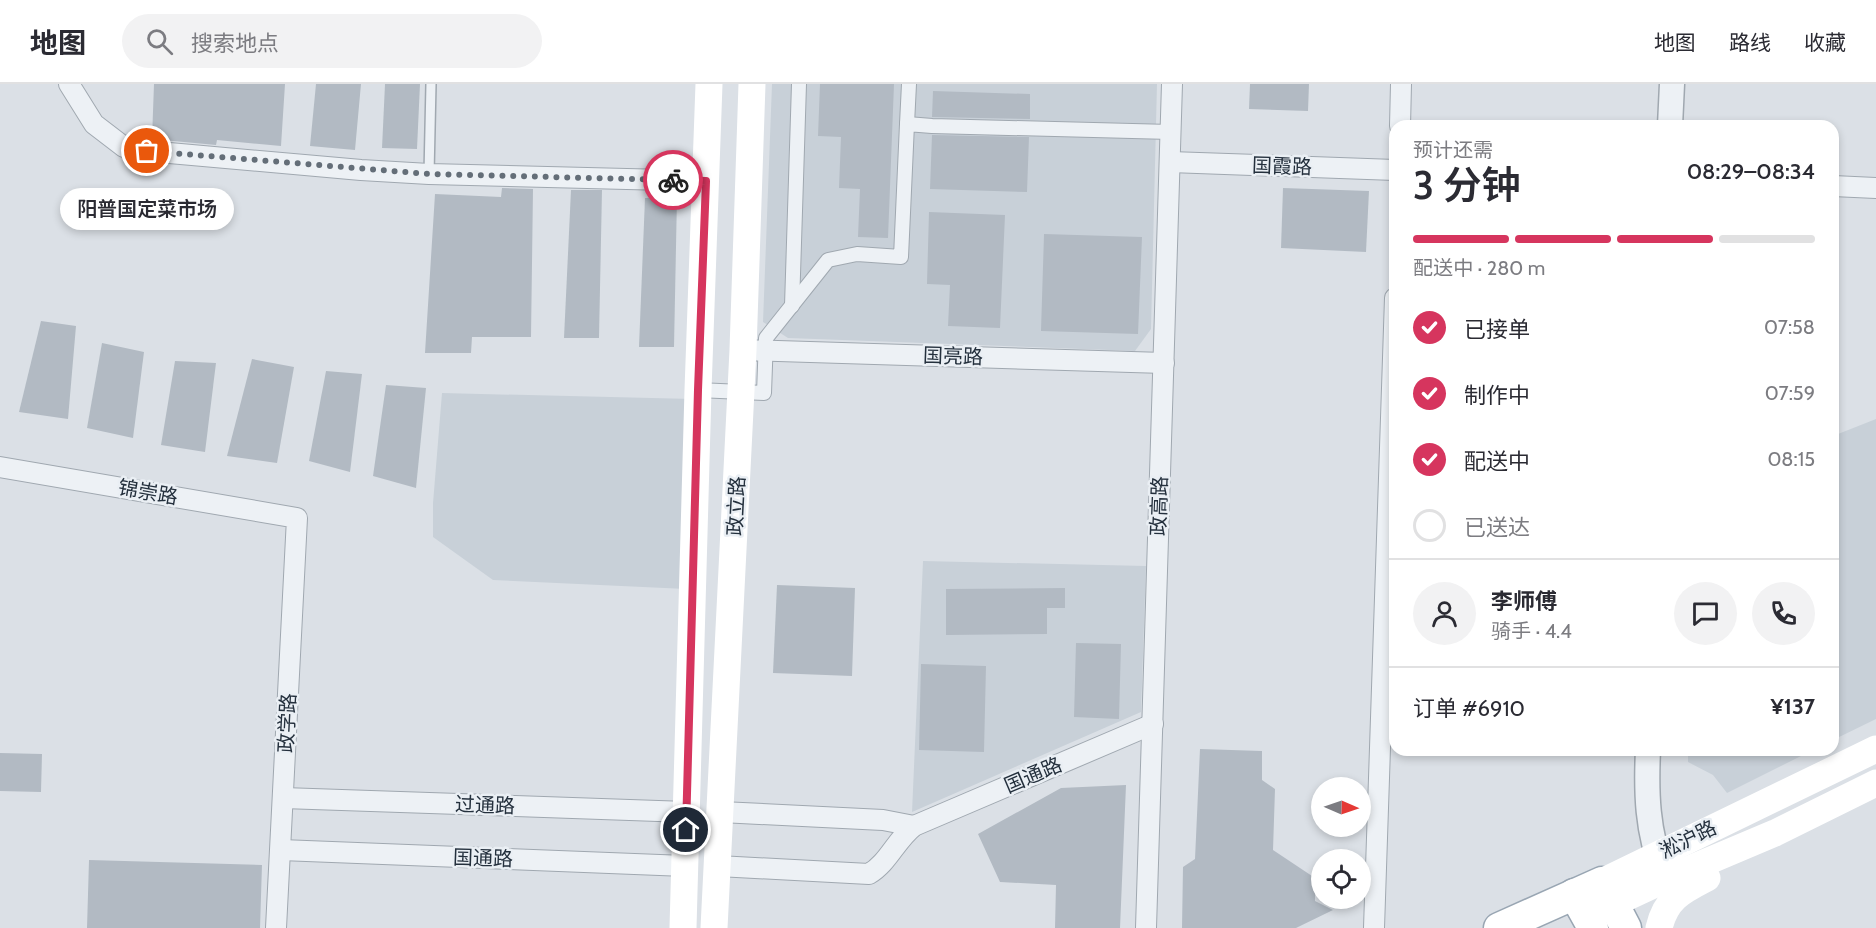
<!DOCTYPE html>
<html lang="zh">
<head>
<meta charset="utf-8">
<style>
	:root { --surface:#fff; --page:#f2f2f3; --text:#2b2b33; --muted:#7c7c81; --line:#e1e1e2; --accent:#d6355e }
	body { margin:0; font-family:Cabin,"Noto Sans SC",sans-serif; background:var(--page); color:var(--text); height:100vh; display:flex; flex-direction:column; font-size:22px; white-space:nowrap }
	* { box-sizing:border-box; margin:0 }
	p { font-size:20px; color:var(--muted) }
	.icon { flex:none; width:33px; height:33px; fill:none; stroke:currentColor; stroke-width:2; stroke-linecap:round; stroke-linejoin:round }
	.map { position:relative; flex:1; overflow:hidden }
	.panel { position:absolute; left:1389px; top:36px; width:450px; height:636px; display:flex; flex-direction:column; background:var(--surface); border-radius:18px; box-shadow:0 3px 9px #0003 }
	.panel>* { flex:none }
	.needle { width:39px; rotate:92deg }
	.fabs { position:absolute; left:1311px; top:693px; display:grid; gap:12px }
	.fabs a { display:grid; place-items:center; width:60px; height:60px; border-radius:50%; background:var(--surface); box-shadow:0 3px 9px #0003; font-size:30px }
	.pin { position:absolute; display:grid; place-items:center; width:51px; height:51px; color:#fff; margin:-26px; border:3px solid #fff; border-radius:50%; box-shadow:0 2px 6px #0007 }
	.courier { position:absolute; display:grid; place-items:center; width:60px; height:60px; margin:-30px; border:4px solid #d6355e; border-radius:50%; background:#fff; color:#222; box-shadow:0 2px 8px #0007 }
	.bubble { position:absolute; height:42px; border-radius:21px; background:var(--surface); box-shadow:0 3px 9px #0003; font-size:20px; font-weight:600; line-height:42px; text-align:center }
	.summary em { font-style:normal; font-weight:600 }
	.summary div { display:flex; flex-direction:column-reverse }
	.summary { display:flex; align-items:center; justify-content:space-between; height:102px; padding:0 24px }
	h1 { font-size:39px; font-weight:600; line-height:45px }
	.bar { display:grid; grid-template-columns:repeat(4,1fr); gap:9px 6px; align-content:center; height:72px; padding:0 24px }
	.bar i { height:8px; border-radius:4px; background:var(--line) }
	.bar .selected { background:var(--accent) }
	.bar p { grid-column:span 4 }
	.line { display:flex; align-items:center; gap:15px; padding:0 24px; border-top:2px solid var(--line) }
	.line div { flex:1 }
	.round { display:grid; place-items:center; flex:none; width:63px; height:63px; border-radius:32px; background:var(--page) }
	ol { padding:0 24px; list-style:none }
	li { display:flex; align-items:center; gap:18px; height:66px }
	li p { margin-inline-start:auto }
	li .icon { padding:6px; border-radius:50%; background:var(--accent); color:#fff; stroke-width:4 }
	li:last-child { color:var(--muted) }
	li i { width:33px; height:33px; border:3px solid var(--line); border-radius:50% }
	header { display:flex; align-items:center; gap:36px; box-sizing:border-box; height:84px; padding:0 30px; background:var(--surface); border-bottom:2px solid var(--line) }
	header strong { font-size:28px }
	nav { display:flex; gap:33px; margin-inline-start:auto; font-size:21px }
	.search { width:420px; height:54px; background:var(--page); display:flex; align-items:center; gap:15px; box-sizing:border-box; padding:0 21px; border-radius:33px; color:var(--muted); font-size:22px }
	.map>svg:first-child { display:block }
	.built { fill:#c8d0d8 }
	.building { fill:#b2bac3 }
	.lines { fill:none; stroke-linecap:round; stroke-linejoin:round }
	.service-casing { stroke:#a0a8b0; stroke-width:12 }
	.pedestrian-casing { stroke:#a0a8b0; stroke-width:16 }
	.minor-casing { stroke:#a0a8b0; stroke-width:22 }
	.tertiary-casing { stroke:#a0a8b0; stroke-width:27 }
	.primary-casing { stroke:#99a6b3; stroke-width:33 }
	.service { stroke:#edf1f5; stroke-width:9 }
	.pedestrian { stroke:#edf1f5; stroke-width:14 }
	.minor { stroke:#edf1f5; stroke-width:20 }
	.tertiary { stroke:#edf1f5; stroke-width:24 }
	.secondary { stroke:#fff; stroke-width:27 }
	.primary { stroke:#fff; stroke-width:30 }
	.done { stroke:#646e78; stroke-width:6; stroke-dasharray:0 10.8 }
	.route { stroke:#d6355e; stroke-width:8 }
	.labels { text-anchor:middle; stroke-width:5; stroke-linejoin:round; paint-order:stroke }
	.street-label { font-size:20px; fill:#24303d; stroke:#eaeff4 }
</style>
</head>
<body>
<header>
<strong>地图</strong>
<div class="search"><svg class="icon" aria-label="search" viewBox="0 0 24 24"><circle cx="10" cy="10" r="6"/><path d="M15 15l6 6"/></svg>搜索地点</div>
<nav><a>地图</a><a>路线</a><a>收藏</a></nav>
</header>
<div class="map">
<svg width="1876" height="844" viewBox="0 0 1876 844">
	<rect width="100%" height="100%" fill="#dbe0e6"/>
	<g class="built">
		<polygon points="772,0 1157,0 1151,245 1135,267 788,254 763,238"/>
		<polygon points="442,309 693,315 686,505 493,496 433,453 433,419"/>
		<polygon points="1876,335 1876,635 1833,656 1833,352"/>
		<polygon points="923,477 1146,482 1141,628 912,728"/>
		<polygon points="1688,666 1813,666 1727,709 1713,691 1688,678"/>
	</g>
	<g class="building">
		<polygon points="154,0 285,0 281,62 217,56 216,61 152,55"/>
		<polygon points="316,0 361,0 355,66 310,62"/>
		<polygon points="385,0 420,0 417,65 382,64"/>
		<polygon points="820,0 894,0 888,154 858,153 860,105 839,104 841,53 818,52"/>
		<polygon points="1250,0 1309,0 1308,27 1249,25"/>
		<polygon points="933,7 1030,10 1030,35 932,33"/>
		<polygon points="932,51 1029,53 1027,108 930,105"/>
		<polygon points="502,104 533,105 531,253 472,253 471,269 425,269 435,110 501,113"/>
		<polygon points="1283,104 1369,107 1366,168 1281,164"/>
		<polygon points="571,106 602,106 599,254 564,254"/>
		<polygon points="677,113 674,263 639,263 645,114"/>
		<polygon points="929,128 1005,131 1000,244 948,242 950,201 927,200"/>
		<polygon points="1044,150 1142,153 1138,250 1041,247"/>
		<polygon points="41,237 76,242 68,335 19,328"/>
		<polygon points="102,259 144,268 133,354 87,344"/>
		<polygon points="252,275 294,283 277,379 227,372"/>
		<polygon points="175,277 216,279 205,368 161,361"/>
		<polygon points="326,287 362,290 350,388 309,377"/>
		<polygon points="386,301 426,304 416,404 373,392"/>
		<polygon points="777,501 855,504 852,592 773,589"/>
		<polygon points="1065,504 1065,524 1047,524 1047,550 946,551 946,505"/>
		<polygon points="1076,559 1121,560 1119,635 1074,633"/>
		<polygon points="921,580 986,582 984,668 919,666"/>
		<polygon points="1200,665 1262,667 1262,696 1275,705 1273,766 1315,794 1315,817 1333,826 1296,844 1182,844 1183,783 1195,775"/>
		<polygon points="0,669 42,670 41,708 0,707"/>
		<polygon points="1126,701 1120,844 1055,844 1056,801 1000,798 978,750 1061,704"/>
		<polygon points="89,776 262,781 260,844 87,844"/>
	</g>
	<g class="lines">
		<g class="service-casing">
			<polyline id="service" points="429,90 431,0"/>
		</g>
		<g class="pedestrian-casing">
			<g id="pedestrian">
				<polyline points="907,40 909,0"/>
				<polyline points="792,222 799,0"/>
				<polyline points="698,306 764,309 766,254 828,176 857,170 901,173 907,40 932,42 1171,48"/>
			</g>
		</g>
		<g class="minor-casing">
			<g id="minor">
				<polyline points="69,0 94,40 124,63 147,67 361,86 429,90 706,97"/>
				<polyline points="1400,42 1401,0"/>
				<polyline points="1170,78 1395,86"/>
				<polyline points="1833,102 1876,104"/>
				<polyline points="743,266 1164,279"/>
				<polyline points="0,383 297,434 276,844"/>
				<polyline points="283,714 687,728"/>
				<polyline points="721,728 883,736 914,742"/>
				<polyline points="281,766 685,782"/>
				<path d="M718,782l151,8c19,-11 27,-34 45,-48l239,-102"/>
				<polyline points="1146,844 1172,0"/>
				<polyline points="1374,844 1395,214"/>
			</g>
		</g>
		<g class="tertiary-casing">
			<g id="tertiary">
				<polyline points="1670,42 1672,0"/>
				<path d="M1648,666c-2,42 -1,82 15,121"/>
			</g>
		</g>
		<g class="primary-casing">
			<g id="primary">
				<polyline points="1574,810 1593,844"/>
				<polyline points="1499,844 1602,798 1626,844"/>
			</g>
		</g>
		<use href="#service" class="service"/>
		<use href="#pedestrian" class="pedestrian"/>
		<use href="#minor" class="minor"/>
		<use href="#tertiary" class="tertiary"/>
		<g class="secondary">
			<polyline points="1602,798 1876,665"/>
			<polyline points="1593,829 1666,795 1775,749 1876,699"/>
			<polyline points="683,844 698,306 709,0"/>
			<polyline points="714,844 743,266 752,0"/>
			<path d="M1659,844c7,-30 23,-37 48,-50"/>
		</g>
		<use href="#primary" class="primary"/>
	</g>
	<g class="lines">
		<polyline class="done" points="147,67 429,90 673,96"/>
		<polyline class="route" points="673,96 706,97 698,306 686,746"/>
	</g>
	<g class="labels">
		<g class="street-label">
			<text transform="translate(1282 82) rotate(2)" y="7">国霞路</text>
			<text transform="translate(953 272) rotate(2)" y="7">国亮路</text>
			<text transform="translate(148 408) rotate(10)" y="7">锦崇路</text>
			<text transform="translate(736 422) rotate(-87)" y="7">政立路</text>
			<text transform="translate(1159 422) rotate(-88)" y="7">政高路</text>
			<text transform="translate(287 639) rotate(-87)" y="7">政学路</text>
			<text transform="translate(1033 691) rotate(-23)" y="7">国通路</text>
			<text transform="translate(485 721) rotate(2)" y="7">过通路</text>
			<text transform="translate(1688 755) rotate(-26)" y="7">淞沪路</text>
			<text transform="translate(483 774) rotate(2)" y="7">国通路</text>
		</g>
	</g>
</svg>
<div class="fabs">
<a><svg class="needle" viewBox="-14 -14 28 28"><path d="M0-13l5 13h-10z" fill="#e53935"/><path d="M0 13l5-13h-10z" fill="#7c7c81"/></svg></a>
<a><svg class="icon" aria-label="locate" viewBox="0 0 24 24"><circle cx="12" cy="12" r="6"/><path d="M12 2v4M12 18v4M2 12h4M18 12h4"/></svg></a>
</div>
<div class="pin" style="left:147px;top:67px;background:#ea580c"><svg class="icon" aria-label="bag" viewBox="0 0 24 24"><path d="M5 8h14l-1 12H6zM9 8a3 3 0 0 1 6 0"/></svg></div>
<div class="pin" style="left:686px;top:746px;background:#1f2937"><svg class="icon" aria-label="home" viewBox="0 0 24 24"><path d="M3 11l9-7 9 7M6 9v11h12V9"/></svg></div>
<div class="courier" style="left:673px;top:96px"><svg class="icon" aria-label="bike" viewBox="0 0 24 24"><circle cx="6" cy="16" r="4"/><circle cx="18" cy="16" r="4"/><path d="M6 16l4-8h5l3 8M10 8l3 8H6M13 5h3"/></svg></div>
<div class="bubble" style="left:60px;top:104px;width:174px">阳普国定菜市场</div>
<section class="panel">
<div class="summary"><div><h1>3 分钟</h1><p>预计还需</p></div><em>08:29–08:34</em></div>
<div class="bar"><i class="selected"></i><i class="selected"></i><i class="selected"></i><i></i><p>配送中 · 280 m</p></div>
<ol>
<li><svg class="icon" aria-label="check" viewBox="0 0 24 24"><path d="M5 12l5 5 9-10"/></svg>已接单<p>07:58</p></li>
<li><svg class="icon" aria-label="check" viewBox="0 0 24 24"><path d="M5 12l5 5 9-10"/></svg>制作中<p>07:59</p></li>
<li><svg class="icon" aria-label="check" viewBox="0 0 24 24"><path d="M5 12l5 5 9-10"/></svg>配送中<p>08:15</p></li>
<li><i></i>已送达</li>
</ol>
<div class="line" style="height:108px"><a class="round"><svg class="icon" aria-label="person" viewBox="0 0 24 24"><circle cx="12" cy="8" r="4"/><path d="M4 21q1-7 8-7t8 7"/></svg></a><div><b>李师傅</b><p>骑手 · 4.4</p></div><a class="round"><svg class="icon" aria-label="chat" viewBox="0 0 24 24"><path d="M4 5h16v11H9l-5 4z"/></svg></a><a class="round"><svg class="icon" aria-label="phone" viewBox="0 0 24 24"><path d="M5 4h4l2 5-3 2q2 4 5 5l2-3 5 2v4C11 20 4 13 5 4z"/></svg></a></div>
<div class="line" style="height:78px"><div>订单 #6910</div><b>¥137</b></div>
</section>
</div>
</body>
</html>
